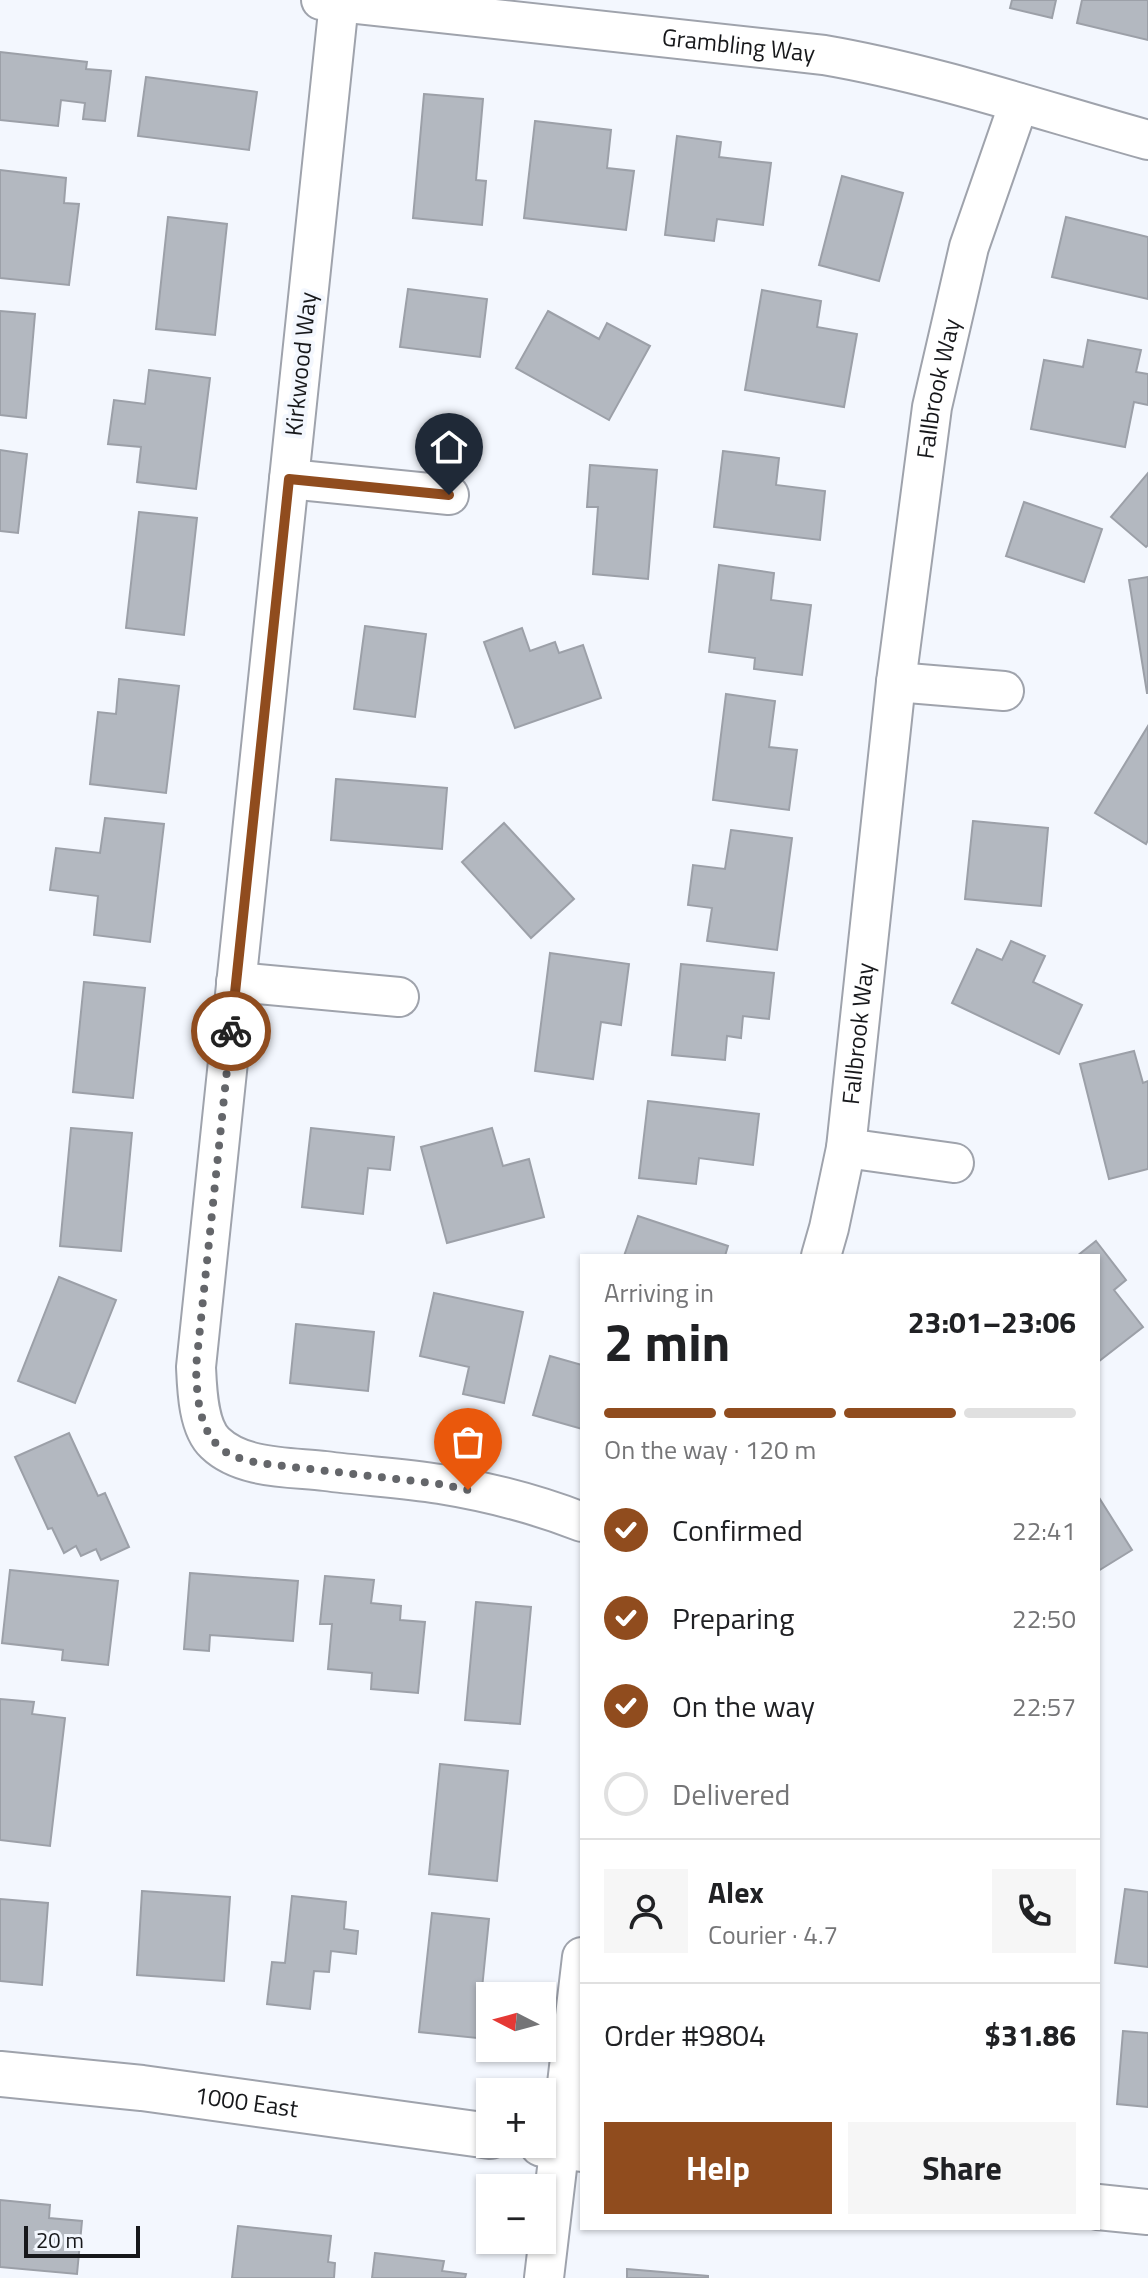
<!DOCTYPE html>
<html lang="en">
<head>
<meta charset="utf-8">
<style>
	:root { --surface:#fff; --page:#f6f6f6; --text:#202124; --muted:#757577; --line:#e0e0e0; --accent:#904c1e }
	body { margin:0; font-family:"Titillium Web",sans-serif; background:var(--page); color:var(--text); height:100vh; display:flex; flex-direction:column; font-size:30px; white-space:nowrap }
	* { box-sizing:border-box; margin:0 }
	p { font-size:26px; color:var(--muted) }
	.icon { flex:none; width:44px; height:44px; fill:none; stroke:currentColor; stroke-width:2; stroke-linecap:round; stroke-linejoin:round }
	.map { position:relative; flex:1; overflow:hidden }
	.details { position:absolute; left:580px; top:1254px; width:520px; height:976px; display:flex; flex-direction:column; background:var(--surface); border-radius:0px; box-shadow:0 2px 6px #0004 }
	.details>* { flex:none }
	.needle { width:52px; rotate:276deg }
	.tools { position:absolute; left:476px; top:1982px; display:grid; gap:16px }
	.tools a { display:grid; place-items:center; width:80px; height:80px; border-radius:0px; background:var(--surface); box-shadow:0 2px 6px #0004; font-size:40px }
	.scale { position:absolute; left:24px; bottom:20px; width:116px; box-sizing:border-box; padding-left:8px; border:4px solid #17181b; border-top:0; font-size:22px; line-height:28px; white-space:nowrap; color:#17181b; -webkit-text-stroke:6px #f3f7fe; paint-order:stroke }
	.pin { position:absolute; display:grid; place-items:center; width:68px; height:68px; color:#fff; margin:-82px -34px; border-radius:50% 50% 50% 0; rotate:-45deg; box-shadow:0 0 8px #0007 }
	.pin .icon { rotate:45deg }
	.courier { position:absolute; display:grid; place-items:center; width:80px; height:80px; margin:-40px; border:6px solid #904c1e; border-radius:50%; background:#fff; color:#222; box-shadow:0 2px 10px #0007 }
	.summary em { font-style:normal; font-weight:700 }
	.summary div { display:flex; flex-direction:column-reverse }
	.summary { display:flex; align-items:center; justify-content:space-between; height:136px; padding:0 24px }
	h1 { font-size:52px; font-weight:700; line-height:60px }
	.bar { display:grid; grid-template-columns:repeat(4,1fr); gap:12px 8px; align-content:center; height:96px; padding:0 24px }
	.bar i { height:10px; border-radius:6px; background:var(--line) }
	.bar .selected { background:var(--accent) }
	.bar p { grid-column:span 4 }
	.line { display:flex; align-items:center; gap:20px; padding:0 24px; border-top:2px solid var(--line) }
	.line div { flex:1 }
	.round { display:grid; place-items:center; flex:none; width:84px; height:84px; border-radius:0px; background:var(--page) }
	ol { padding:0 24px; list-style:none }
	li { display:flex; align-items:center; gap:24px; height:88px }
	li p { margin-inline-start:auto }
	li .icon { padding:8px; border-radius:50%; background:var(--accent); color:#fff; stroke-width:4 }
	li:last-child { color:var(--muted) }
	li i { width:44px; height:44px; border:4px solid var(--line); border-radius:50% }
	.primary-button { display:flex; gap:16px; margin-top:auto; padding:16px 24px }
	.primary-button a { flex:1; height:92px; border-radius:0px; background:var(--accent); color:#fff; font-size:32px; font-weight:700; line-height:92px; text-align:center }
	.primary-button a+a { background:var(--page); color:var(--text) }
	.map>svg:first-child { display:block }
	.building { fill:#b3b8c0; stroke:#9ca0a8; stroke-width:2 }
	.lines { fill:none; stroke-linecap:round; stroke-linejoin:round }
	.street-casing { stroke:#9fa3ac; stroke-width:42 }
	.secondary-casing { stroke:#9fa3ac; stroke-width:48 }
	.street { stroke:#fff; stroke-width:38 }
	.secondary { stroke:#fff; stroke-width:44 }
	.done { stroke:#64666a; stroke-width:8; stroke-dasharray:0 14.4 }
	.route { stroke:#904c1e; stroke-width:10 }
	.labels { text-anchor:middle; stroke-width:8; stroke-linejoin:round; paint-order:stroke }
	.street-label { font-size:24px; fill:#17181b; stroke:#f3f7fe }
</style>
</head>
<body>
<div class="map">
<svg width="1148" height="2278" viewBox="0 0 1148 2278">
	<rect width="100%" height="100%" fill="#f3f7fe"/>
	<g class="building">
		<polygon points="1012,0 1056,0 1052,18 1010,8"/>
		<polygon points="1082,0 1148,0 1148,40 1077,23"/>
		<polygon points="0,52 87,62 86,69 111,71 105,121 83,119 85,103 61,100 58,126 0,120"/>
		<polygon points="146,77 257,92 249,150 138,136"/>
		<polygon points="424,94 483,99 476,180 486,181 482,225 413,218"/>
		<polygon points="535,121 611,130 607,168 634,171 626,230 524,218"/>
		<polygon points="677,136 721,142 719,157 771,163 763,225 717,219 714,241 665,235"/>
		<polygon points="0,170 66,178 64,203 79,204 69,285 0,278"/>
		<polygon points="842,176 903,193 879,281 819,265"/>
		<polygon points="168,217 227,224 215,335 156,329"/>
		<polygon points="1066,217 1148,237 1148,299 1052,277"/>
		<polygon points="408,289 487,299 480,357 400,347"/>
		<polygon points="762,290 821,301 817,327 857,334 844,407 745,390"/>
		<polygon points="0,311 35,314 26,418 0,415"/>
		<polygon points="548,311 599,339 607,323 650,346 609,420 516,368"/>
		<polygon points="1088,340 1141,350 1136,372 1148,374 1148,405 1134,402 1125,447 1031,429 1044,360 1083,367"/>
		<polygon points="149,370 210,378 196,489 137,482 141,447 108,444 114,400 145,404"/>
		<polygon points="0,450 27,454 18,533 0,531"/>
		<polygon points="723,451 779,458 776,485 825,491 820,540 714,527"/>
		<polygon points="590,465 657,470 648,579 593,574 598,507 587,507"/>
		<polygon points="1148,473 1148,545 1146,547 1111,517"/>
		<polygon points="1024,502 1102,529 1084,582 1006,556"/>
		<polygon points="139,512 197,518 184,635 126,628"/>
		<polygon points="719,565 774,573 771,600 811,605 802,675 754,669 755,658 709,652"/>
		<polygon points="1148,577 1148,693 1147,693 1129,580"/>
		<polygon points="365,626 426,634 415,717 354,709"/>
		<polygon points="522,628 530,651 555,642 559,653 583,645 601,698 515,728 484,642"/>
		<polygon points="119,679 179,686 166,793 90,784 98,712 116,714"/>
		<polygon points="726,694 775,701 769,747 797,750 789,810 713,800"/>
		<polygon points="1148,726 1148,840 1146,844 1095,813"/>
		<polygon points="336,779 447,788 442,849 331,840"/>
		<polygon points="105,818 164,824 150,942 94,935 98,896 50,890 56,848 100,853"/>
		<polygon points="973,821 1048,828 1041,906 965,899"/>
		<polygon points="504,823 574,899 531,938 462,862"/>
		<polygon points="731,830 792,838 777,950 707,941 712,908 688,905 693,865 725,869"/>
		<polygon points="1011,941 1045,956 1033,982 1082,1005 1059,1054 952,1003 977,949 1002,960"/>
		<polygon points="550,953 629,964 621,1025 601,1022 593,1079 535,1071"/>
		<polygon points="681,964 774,973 769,1019 743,1016 741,1038 727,1036 725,1060 672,1055"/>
		<polygon points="84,982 145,988 133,1098 73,1092"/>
		<polygon points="1134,1051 1143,1083 1148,1081 1148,1169 1109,1179 1080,1064"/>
		<polygon points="648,1101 759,1114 753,1165 699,1158 696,1184 639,1178"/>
		<polygon points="71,1128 132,1133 121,1251 60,1246"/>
		<polygon points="311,1128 394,1137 390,1170 368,1168 363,1214 302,1207"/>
		<polygon points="492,1128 503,1166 529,1159 544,1217 447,1243 421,1147"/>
		<polygon points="638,1216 728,1246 725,1256 624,1256"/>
		<polygon points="1096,1241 1126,1280 1114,1290 1143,1327 1098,1362 1098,1256 1077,1256"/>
		<polygon points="59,1277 116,1300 75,1403 18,1381"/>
		<polygon points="434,1293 523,1312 504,1403 463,1394 469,1367 420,1356"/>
		<polygon points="296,1324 374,1332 368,1391 290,1383"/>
		<polygon points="550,1356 582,1365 582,1429 533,1415"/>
		<polygon points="69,1433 98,1496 105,1493 129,1547 101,1560 96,1549 81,1556 76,1546 64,1553 52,1528 48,1529 15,1457"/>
		<polygon points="1098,1496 1132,1550 1098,1571"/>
		<polygon points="10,1570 118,1581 108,1665 62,1660 63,1650 2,1643"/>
		<polygon points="190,1573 298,1581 293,1641 210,1635 209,1651 184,1649"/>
		<polygon points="325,1576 374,1580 371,1603 401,1606 400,1620 425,1622 418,1693 371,1689 372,1673 328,1669 332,1624 320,1624"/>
		<polygon points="476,1602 531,1607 520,1724 465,1720"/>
		<polygon points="0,1699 34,1702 32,1714 65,1718 50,1846 0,1840"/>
		<polygon points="440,1764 508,1771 497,1881 429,1874"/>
		<polygon points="1125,1889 1148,1892 1148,1967 1115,1963"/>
		<polygon points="142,1891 230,1897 224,1981 137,1975"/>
		<polygon points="292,1896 346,1902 344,1929 358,1931 356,1954 331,1951 329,1972 314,1971 310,2009 267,2004 272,1962 285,1963"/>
		<polygon points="0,1899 48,1903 42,1985 0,1981"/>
		<polygon points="432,1913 489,1919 477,2038 419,2032"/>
		<polygon points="1123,2031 1148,2033 1148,2107 1117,2104"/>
		<polygon points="0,2200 50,2205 49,2218 82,2221 77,2274 0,2267"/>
		<polygon points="238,2226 331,2236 328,2262 335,2263 334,2278 232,2278"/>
		<polygon points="375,2253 444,2261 442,2271 466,2274 465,2278 372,2278"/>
		<polygon points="627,2269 708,2276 708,2278 627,2278"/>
	</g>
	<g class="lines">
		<g class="street-casing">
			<g id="street">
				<path id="s1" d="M321,0l503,55c110,19 216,55 324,85"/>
				<path d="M339,2l-143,1365c1,22 2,60 19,76 27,26 74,24 110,28 38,5 77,7 115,13 49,8 96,20 142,38"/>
				<polyline points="289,479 449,495"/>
				<polyline points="896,682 1004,691"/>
				<polyline points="236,982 399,997"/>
				<polyline points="846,1148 954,1163"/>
				<path id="s2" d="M821,1256l8,-28 17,-80 50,-466 36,-275 37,-160 50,-144"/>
				<polyline points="544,2278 582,1957"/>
			</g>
		</g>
		<g class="secondary-casing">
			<g id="secondary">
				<path id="s3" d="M0,2074l142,14 348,48"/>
				<polyline points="542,2144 582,2149"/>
				<polyline points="1098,2207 1148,2212"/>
			</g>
		</g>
		<use href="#street" class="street"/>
		<use href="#secondary" class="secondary"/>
	</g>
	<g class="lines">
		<path class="done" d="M231,1031l-35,336c1,33 3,73 37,89 8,3 17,5 25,7l182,21 28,6"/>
		<polyline class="route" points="231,1031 289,479 449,495"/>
	</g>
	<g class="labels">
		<g class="street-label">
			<text dy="8" stroke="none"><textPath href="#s1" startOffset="420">Grambling Way</textPath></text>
			<text transform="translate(301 364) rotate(-84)" y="8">Kirkwood Way</text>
			<text dy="8" stroke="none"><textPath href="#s2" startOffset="876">Fallbrook Way</textPath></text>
			<text dy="8" stroke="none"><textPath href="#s2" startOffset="226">Fallbrook Way</textPath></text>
			<text dy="8" stroke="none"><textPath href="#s3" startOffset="248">1000 East</textPath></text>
		</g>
	</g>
</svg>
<div class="tools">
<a><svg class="needle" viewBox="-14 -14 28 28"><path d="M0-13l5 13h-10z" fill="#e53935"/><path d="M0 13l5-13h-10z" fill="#757577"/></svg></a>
<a>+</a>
<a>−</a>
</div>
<div class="scale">20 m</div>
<div class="pin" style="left:468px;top:1490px;background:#ea580c"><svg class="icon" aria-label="bag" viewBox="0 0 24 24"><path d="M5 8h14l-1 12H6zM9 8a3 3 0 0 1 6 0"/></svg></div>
<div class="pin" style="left:449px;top:495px;background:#1f2937"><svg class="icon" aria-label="home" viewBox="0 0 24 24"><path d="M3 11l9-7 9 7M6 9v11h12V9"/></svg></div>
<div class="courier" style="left:231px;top:1031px"><svg class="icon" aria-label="bike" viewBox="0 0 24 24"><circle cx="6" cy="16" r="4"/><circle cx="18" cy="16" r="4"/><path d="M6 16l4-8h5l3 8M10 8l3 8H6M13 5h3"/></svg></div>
<section class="details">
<div class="summary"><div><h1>2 min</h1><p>Arriving in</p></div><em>23:01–23:06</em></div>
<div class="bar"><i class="selected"></i><i class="selected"></i><i class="selected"></i><i></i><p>On the way · 120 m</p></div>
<ol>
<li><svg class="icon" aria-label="check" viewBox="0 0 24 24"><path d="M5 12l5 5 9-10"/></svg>Confirmed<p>22:41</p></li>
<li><svg class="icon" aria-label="check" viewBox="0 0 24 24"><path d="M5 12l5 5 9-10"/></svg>Preparing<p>22:50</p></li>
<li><svg class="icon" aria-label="check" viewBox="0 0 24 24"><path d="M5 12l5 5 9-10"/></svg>On the way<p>22:57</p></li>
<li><i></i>Delivered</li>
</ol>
<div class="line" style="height:144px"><a class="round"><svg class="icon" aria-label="person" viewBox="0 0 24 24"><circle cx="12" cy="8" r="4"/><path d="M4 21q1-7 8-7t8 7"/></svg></a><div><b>Alex</b><p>Courier · 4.7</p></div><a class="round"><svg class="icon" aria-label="phone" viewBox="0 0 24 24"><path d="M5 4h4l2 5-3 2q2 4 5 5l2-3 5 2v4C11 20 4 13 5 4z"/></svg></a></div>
<div class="line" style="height:104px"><div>Order #9804</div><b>$31.86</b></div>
<div class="primary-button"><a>Help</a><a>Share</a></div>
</section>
</div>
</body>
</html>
